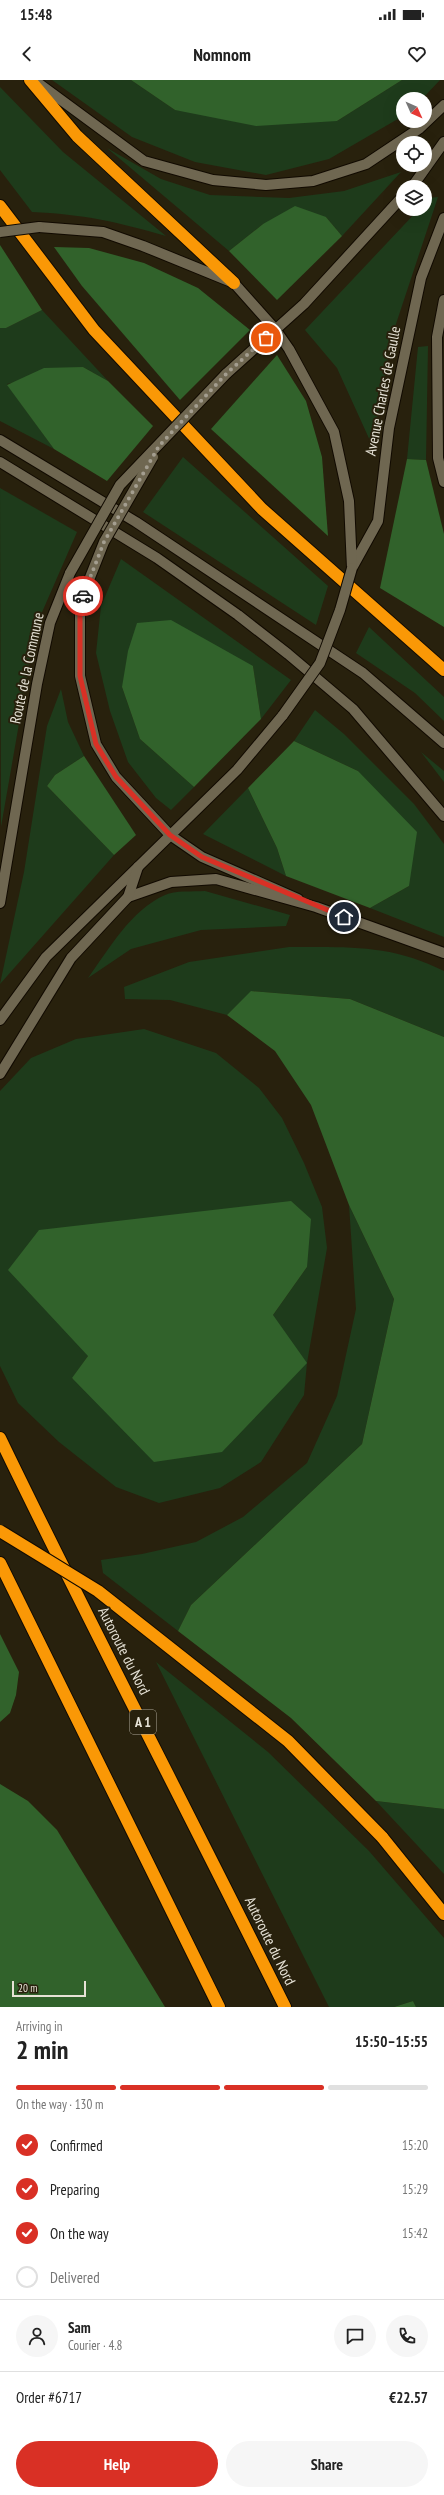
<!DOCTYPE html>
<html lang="en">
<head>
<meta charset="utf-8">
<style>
	:root { --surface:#fff; --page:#f6f6f6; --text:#222; --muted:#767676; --line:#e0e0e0; --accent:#d93025 }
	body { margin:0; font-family:"PT Sans Narrow",sans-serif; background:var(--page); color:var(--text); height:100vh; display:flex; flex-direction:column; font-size:15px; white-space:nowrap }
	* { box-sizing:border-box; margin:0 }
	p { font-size:13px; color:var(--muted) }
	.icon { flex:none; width:22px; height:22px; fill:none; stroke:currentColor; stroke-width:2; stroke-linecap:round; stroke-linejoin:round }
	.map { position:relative; height:1927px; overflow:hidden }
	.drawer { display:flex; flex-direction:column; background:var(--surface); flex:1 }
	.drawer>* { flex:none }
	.needle { width:26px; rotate:135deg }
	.tools { position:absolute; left:396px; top:12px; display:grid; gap:8px }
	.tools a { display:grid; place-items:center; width:36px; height:36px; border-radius:50%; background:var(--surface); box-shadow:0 4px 16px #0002; font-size:20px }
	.scale { position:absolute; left:12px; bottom:10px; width:74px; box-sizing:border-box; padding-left:4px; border:2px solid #e6e2d6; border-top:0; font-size:11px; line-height:14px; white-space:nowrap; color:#e6e2d6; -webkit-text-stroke:3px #28210d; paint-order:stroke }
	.pin { position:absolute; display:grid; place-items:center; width:34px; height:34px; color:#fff; margin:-17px; border:2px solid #fff; border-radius:50%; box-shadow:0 1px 4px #0007 }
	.courier { position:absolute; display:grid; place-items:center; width:40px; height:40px; margin:-20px; border:3px solid #d93025; border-radius:50%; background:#fff; color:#222; box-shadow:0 1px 5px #0007 }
	.head em { font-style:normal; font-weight:800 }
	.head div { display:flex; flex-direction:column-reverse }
	.head { display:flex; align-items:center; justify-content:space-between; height:68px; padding:0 16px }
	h1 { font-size:26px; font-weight:800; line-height:30px }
	.bar { display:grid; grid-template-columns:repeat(4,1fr); gap:6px 4px; align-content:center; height:48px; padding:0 16px }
	.bar i { height:5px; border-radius:3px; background:var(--line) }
	.bar .selected { background:var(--accent) }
	.bar p { grid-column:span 4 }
	.line { display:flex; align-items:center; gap:10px; padding:0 16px; border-top:1px solid var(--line) }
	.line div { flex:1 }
	.round { display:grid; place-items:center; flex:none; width:42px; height:42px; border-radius:21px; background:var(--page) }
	ol { padding:0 16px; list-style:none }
	li { display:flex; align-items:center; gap:12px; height:44px }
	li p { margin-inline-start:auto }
	li .icon { padding:4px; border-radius:50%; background:var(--accent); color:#fff; stroke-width:4 }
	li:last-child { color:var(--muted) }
	li i { width:22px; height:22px; border:2px solid var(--line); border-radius:50% }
	.primary-button { display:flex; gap:8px; margin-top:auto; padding:8px 16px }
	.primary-button a { flex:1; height:46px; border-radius:24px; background:var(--accent); color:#fff; font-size:16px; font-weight:800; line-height:46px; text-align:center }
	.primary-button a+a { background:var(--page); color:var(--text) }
	.status { display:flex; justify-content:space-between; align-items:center; height:28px; padding:0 20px; background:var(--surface); direction:ltr }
	.status svg { height:11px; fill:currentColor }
	header { display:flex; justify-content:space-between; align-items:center; height:52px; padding:0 16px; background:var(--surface); font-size:18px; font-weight:800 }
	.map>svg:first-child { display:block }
	.green { fill:#1e3b1b; fill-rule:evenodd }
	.forest { fill:#31622b }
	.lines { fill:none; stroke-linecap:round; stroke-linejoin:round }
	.tertiary-casing { stroke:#110a00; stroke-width:12 }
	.secondary-casing { stroke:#110a00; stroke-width:12 }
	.motorway-casing { stroke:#110a00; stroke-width:14 }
	.tertiary { stroke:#6f6751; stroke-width:10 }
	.secondary { stroke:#6f6751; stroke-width:10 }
	.motorway { stroke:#fa9806; stroke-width:12 }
	.tertiary-bridge-casing { stroke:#110a00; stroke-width:12; stroke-linecap:butt }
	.secondary-bridge-casing { stroke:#110a00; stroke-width:12; stroke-linecap:butt }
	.motorway-bridge-casing { stroke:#110a00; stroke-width:14; stroke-linecap:butt }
	.tertiary-bridge { stroke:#6f6751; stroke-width:10 }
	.secondary-bridge { stroke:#6f6751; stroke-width:10 }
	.motorway-bridge { stroke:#fa9806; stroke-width:12 }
	.done { stroke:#a49e90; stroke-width:4; stroke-dasharray:0 7.2 }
	.route { stroke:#d93025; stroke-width:5 }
	.labels { text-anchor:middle; stroke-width:4; stroke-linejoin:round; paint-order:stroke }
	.shield { fill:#28210d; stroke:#ada89a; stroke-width:1 }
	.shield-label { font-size:14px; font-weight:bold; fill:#e6e2d6 }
	.street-label { font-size:15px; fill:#e6e2d6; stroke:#28210d }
</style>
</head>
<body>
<div class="status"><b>15:48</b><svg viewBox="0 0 49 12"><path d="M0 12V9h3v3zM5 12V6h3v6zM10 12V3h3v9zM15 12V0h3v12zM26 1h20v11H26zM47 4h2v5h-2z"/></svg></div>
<header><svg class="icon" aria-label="back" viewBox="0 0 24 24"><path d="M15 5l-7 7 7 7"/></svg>Nomnom<svg class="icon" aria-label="heart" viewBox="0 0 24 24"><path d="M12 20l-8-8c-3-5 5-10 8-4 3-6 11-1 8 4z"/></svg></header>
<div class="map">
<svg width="444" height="1927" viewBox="0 0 444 1927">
	<rect width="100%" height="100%" fill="#28210d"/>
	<g class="green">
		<polygon points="52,0 131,0 175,30 337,41 402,0 440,0 422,19 403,19 403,36 329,79 266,95 195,82 132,57"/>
		<path d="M0,7l63,65 103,84c-48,-14 -84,-22 -134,-24l-32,-42z"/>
		<polygon points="107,68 161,99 210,115 289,118 344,111 401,92 342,156 326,137 263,144 229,171"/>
		<polygon points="438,117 393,253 372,365 337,288 305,250 419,129 425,129 425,123 429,118"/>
		<polygon points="42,230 108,301 83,287 7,304 54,369 0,341 0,248 6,248"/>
		<polygon points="428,266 426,380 407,379 418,267"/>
		<polygon points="183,377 328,506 316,545 143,432"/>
		<polygon points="0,408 77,452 36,546 1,747"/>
		<polygon points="121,479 291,600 261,639 253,586 122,607 140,659 194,707 171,730 156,718 128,682 110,631 96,573 101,526"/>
		<polygon points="369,547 444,617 444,641 415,613 356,573"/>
		<polygon points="61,609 68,642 84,676 55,695 47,706 114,775 0,904 24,792 47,646"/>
		<polygon points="315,630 344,654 414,724 444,764 444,857 370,828 409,806 358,691 294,661"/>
		<polygon points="421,672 444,691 444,702"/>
		<polygon points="248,708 277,768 286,796 203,754"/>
		<path d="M205,811l85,24 -4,11 -85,4 -70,19 -43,29c21,-29 43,-68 77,-83 10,-5 28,-3 40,-4z"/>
		<path d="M289,867c58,0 102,-3 155,24v66l-94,-38 -98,-8 -25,24 -57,-15 -45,-1 -1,-12 65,-25z"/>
		<path d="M144,949l72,24 43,35 23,30 22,45 18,44 5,41 -20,115 -3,32 -43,67 -41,26 -61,15 -43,-16 -57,-45 -41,-39 -18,-37v-275l31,-33 45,-19zM307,1187l-34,48 -201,64 16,-23z"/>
		<polygon points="349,1125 394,1219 362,1364 191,1525 178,1551 103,1493 101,1480 142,1474 196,1462 243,1437 307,1383 337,1316 356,1229"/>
		<polygon points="156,1582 268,1672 369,1771 444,1858 444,1927 416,1927 413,1921 394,1927 329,1927"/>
		<polygon points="376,1721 444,1729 444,1794"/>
	</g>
	<g class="forest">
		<polygon points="131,0 402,0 337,41 256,46 175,30"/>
		<polygon points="295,126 326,137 342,156 277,220 229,171 263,144"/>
		<polygon points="0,165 42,230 6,248 0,248"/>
		<polygon points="54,167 89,168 144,183 198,208 250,250 180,320 82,206"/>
		<polygon points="277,275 306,321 322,377 328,456 211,349"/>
		<polygon points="83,287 108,301 153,346 107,401 54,369 7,305 44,288"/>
		<polygon points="407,379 426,380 444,454 444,547 380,508"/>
		<polygon points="171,540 253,586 261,639 194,707 140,659 122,607 128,571 137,543"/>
		<polygon points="294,661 358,691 417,752 409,806 370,828 286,796 277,768 248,708"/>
		<polygon points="84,676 136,755 114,775 47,706 55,695"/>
		<polygon points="251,911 350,919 444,957 444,1729 376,1721 291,1638 178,1551 191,1525 362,1364 394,1219 349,1125 311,1025 275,971 227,935"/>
		<polygon points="291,1121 311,1139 307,1187 273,1235 307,1283 222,1372 154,1382 72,1298 88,1276 8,1190 39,1150"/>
		<polygon points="0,1554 19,1592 16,1615 10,1633 0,1642"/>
		<polygon points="0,1704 28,1721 57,1750 165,1927 0,1927"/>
		<polygon points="413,1921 416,1927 394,1927"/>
	</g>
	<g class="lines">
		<g class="tertiary-casing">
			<g id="tertiary">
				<polyline points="34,0 144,81 213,100 266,105 313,101 366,84 420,48 444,25"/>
				<polyline points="412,107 444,62"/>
				<polyline points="444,220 437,257 438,378 444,402"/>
				<polyline points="226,294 304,224 403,116"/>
				<polyline points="352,488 378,441 389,348 421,198 444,138"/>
				<polyline points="87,505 80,524 80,596 96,664 116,697 170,755 202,777 298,819"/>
				<polyline points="0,823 37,604 50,543 70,493"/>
			</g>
		</g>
		<g class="secondary-casing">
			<g id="secondary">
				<polyline points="39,147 103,152 143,166 234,203 275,249 289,269 334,352 349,421 352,488"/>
				<polyline points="0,360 136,442 363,593 444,663"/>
				<polyline points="0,382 157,478 238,535 288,574 353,629 444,736"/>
				<polyline points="128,817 171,802 216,799 316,827 444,873"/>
				<polyline points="0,940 46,877 237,690 283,635"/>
				<polyline points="0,994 71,878 128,817 138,787"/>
			</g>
		</g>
		<g class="motorway-casing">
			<g id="motorway">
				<polyline points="30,0 77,56 234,203"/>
				<polyline points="0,126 94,250 262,429 444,590"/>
				<path d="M0,1358c92,191 191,379 285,569"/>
				<polyline points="0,1483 219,1927"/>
				<polyline points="382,1757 444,1834"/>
			</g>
		</g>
		<use href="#tertiary" class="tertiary"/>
		<use href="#secondary" class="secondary"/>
		<use href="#motorway" class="motorway"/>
		<g class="tertiary-bridge-casing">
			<g id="tertiary-bridge">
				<polyline points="70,493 120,405 226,294"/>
				<polyline points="87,505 104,462 153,377"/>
			</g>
		</g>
		<g class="secondary-bridge-casing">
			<g id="secondary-bridge">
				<polyline points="0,152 39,147"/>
				<polyline points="283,635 320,583 340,530 352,488"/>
			</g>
		</g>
		<g class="motorway-bridge-casing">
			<polyline id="motorway-bridge" points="0,1451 98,1511 288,1661 382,1757"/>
		</g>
		<use href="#tertiary-bridge" class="tertiary-bridge"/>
		<use href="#secondary-bridge" class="secondary-bridge"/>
		<use href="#motorway-bridge" class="motorway-bridge"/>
	</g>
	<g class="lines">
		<polyline class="done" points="83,516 104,462 159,366 226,294 266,258"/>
		<polyline class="route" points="83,516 80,524 80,596 96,664 116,697 170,755 202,777 344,837"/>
	</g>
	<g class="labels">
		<rect class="shield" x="130" y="1630" width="26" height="24" rx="3"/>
		<g class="shield-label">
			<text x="143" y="1647">A 1</text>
		</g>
		<g class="street-label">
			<text transform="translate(383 311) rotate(-79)" y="5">Avenue Charles de Gaulle</text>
			<text transform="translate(27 588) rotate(-78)" y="5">Route de la Commune</text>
			<text transform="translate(124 1571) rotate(63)" y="5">Autoroute du Nord</text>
			<text transform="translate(270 1861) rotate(64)" y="5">Autoroute du Nord</text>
		</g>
	</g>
</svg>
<div class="tools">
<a><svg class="needle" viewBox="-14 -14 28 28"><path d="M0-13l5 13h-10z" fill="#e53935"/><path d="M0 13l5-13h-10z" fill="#767676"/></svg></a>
<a><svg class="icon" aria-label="locate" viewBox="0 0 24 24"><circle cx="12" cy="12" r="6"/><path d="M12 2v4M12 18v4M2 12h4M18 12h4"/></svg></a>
<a><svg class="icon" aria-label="layers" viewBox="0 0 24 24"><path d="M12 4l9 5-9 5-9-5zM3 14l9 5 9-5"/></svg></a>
</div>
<div class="scale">20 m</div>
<div class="pin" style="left:266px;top:258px;background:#ea580c"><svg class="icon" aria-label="bag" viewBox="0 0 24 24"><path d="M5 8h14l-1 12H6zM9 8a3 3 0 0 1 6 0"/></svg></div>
<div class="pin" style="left:344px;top:837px;background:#1f2937"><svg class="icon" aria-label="home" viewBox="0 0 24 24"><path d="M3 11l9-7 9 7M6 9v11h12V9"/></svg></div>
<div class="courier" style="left:83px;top:516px"><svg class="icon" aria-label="car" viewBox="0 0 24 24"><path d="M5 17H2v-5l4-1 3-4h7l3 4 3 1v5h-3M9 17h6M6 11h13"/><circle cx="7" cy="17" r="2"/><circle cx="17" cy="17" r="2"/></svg></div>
</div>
<section class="drawer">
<div class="head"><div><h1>2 min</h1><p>Arriving in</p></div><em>15:50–15:55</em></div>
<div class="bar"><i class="selected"></i><i class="selected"></i><i class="selected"></i><i></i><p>On the way · 130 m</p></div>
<ol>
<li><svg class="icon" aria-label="check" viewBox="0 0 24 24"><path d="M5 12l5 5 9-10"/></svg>Confirmed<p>15:20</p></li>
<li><svg class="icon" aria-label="check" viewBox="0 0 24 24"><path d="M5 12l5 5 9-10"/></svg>Preparing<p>15:29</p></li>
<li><svg class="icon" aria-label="check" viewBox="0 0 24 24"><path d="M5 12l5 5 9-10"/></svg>On the way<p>15:42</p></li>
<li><i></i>Delivered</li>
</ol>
<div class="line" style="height:72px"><a class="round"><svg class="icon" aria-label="person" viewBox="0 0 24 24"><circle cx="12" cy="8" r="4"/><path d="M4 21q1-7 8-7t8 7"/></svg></a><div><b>Sam</b><p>Courier · 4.8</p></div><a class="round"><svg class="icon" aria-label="chat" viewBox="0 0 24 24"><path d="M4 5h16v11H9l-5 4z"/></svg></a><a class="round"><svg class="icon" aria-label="phone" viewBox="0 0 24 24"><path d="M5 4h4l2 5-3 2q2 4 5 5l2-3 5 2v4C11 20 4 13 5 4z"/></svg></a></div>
<div class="line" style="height:52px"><div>Order #6717</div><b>€22.57</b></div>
<div class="primary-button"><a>Help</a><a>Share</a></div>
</section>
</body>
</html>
